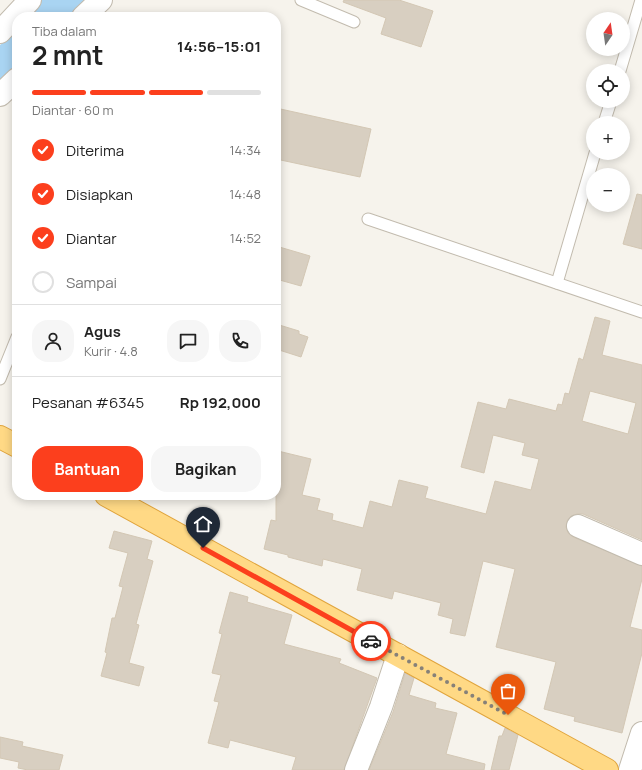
<!DOCTYPE html>
<html lang="id">
<head>
<meta charset="utf-8">
<style>
	:root { --surface:#fff; --page:#f6f6f6; --text:#222; --muted:#767676; --line:#e0e0e0; --accent:#fc3f1d }
	body { margin:0; font-family:Manrope,sans-serif; background:var(--page); color:var(--text); height:100vh; display:flex; flex-direction:column; font-size:15px; white-space:nowrap }
	* { box-sizing:border-box; margin:0 }
	p { font-size:13px; color:var(--muted) }
	.icon { flex:none; width:22px; height:22px; fill:none; stroke:currentColor; stroke-width:2; stroke-linecap:round; stroke-linejoin:round }
	.map { position:relative; flex:1; overflow:hidden }
	.side { position:absolute; left:12px; top:12px; width:269px; height:488px; display:flex; flex-direction:column; background:var(--surface); border-radius:16px; box-shadow:0 2px 10px #0003 }
	.side>* { flex:none }
	.needle { width:26px; rotate:13deg }
	.buttons { position:absolute; left:586px; top:12px; display:grid; gap:8px }
	.buttons a { display:grid; place-items:center; width:44px; height:44px; border-radius:50%; background:var(--surface); box-shadow:0 2px 10px #0003; font-size:20px }
	.pin { position:absolute; display:grid; place-items:center; width:34px; height:34px; color:#fff; margin:-41px -17px; border-radius:50% 50% 50% 0; rotate:-45deg; box-shadow:0 0 4px #0007 }
	.pin .icon { rotate:45deg }
	.courier { position:absolute; display:grid; place-items:center; width:40px; height:40px; margin:-20px; border:3px solid #fc3f1d; border-radius:50%; background:#fff; color:#222; box-shadow:0 1px 5px #0007 }
	.overview em { font-style:normal; font-weight:700 }
	.overview div { display:flex; flex-direction:column-reverse }
	.overview { display:flex; align-items:center; justify-content:space-between; height:68px; padding:0 20px }
	h1 { font-size:26px; font-weight:700; line-height:30px }
	.bar { display:grid; grid-template-columns:repeat(4,1fr); gap:6px 4px; align-content:center; height:48px; padding:0 20px }
	.bar i { height:5px; border-radius:3px; background:var(--line) }
	.bar .on { background:var(--accent) }
	.bar p { grid-column:span 4 }
	.line { display:flex; align-items:center; gap:10px; padding:0 20px; border-top:1px solid var(--line) }
	.line div { flex:1 }
	.round { display:grid; place-items:center; flex:none; width:42px; height:42px; border-radius:16px; background:var(--page) }
	ol { padding:0 20px; list-style:none }
	li { display:flex; align-items:center; gap:12px; height:44px }
	li p { margin-inline-start:auto }
	li .icon { padding:4px; border-radius:50%; background:var(--accent); color:#fff; stroke-width:4 }
	li:last-child { color:var(--muted) }
	li i { width:22px; height:22px; border:2px solid var(--line); border-radius:50% }
	.cta { display:flex; gap:8px; margin-top:auto; padding:8px 20px }
	.cta a { flex:1; height:46px; border-radius:16px; background:var(--accent); color:#fff; font-size:16px; font-weight:700; line-height:46px; text-align:center }
	.cta a+a { background:var(--page); color:var(--text) }
	.map>svg:first-child { display:block }
	.lines { fill:none; stroke-linecap:round; stroke-linejoin:round }
	.river { stroke:#a9d4f2; stroke-width:37 }
	.building { fill:#d8cfc1; stroke:#d3c7b4; fill-rule:evenodd }
	.service-casing { stroke:#c2bbae; stroke-width:13 }
	.minor-casing { stroke:#c2bbae; stroke-width:24 }
	.trunk-casing { stroke:#e0a43c; stroke-width:24 }
	.service { stroke:#fff; stroke-width:11 }
	.minor { stroke:#fff; stroke-width:22 }
	.trunk { stroke:#ffd985; stroke-width:22 }
	.done { stroke:#878178; stroke-width:4; stroke-dasharray:0 7.2 }
	.route { stroke:#fc3f1d; stroke-width:5 }
</style>
</head>
<body>
<div class="map">
<svg width="642" height="770" viewBox="0 0 642 770">
	<rect width="100%" height="100%" fill="#f6f3ec"/>
	<g class="lines">
		<g class="river">
			<polyline points="50,17 66,0"/>
			<polyline points="0,73 17,54"/>
		</g>
	</g>
	<g class="building">
		<polygon points="344,0 399,0 433,11 421,47 381,34 386,18 343,2"/>
		<polygon points="276,108 371,129 360,177 276,159"/>
		<polygon points="637,194 642,195 642,249 623,244"/>
		<polygon points="276,246 310,256 301,286 276,279"/>
		<path d="M595,317l15,4 -8,34 40,10v175l-59,-26h-6l-6,2 -4,5 -1,6 2,6 5,4 69,29v13l-12,48 12,3v23l-20,80 -48,-12 1,-4 -31,-8 12,-47 -60,-15 19,-78 -32,-8 -18,75 -15,-3 3,-14 -15,-4 3,-12 -47,-12 -2,8 -35,-9 5,-21 -39,-10 -1,7 -34,-9v-2l-24,-6 7,-29 5,1v-61l2,-9 33,8 -9,36 18,4 -3,11 16,4 -1,6 31,8 7,-27 22,6 7,-27 29,7 -3,11 61,16 9,-33 36,9 8,-31 -17,-4 3,-12 -32,-8 -9,38 -23,-6 17,-65 28,7 3,-10 47,12 2,-7 4,1 3,-12 4,1 10,-36 4,2zM590,391l46,12 -8,31 -46,-13z"/>
		<polygon points="276,324 299,331 299,334 308,337 301,357 276,349"/>
		<polygon points="114,531 152,541 147,559 153,561 136,624 139,625 129,663 144,667 139,686 101,676 107,653 105,652 112,618 115,618 123,587 119,586 128,553 109,548"/>
		<polygon points="230,592 248,597 247,602 292,615 284,644 341,659 339,663 377,678 344,770 292,770 296,757 230,740 228,748 208,743 219,702 214,701 221,675 212,673 222,634 219,633"/>
		<polygon points="405,673 414,678 409,695 436,703 435,708 457,713 446,754 485,764 484,770 369,770 393,712"/>
		<polygon points="505,728 518,735 509,770 491,770 499,736 502,736"/>
		<polygon points="0,737 23,742 22,746 63,755 59,770 28,770 18,768 19,762 0,758"/>
	</g>
	<g class="lines">
		<g class="service-casing">
			<g id="service">
				<polyline points="301,0 354,22"/>
				<polyline points="620,71 641,0"/>
				<polyline points="604,123 611,101"/>
				<polyline points="368,219 642,312"/>
				<polyline points="557,283 595,153"/>
				<polyline points="0,379 17,337"/>
			</g>
		</g>
		<g class="minor-casing">
			<g id="minor">
				<polyline points="83,17 101,0"/>
				<polyline points="0,32 30,0"/>
				<polyline points="0,95 17,79"/>
				<polyline points="578,526 642,554"/>
				<polyline points="356,770 381,707 398,655"/>
				<polyline points="630,770 642,733"/>
			</g>
		</g>
		<g class="trunk-casing">
			<g id="trunk">
				<polyline points="0,437 17,446"/>
				<polyline points="106,495 607,770"/>
			</g>
		</g>
		<use href="#service" class="service"/>
		<use href="#minor" class="minor"/>
		<use href="#trunk" class="trunk"/>
	</g>
	<g class="lines">
		<polyline class="done" points="371,641 508,715"/>
		<polyline class="route" points="203,548 371,641"/>
	</g>
</svg>
<div class="buttons">
<a><svg class="needle" viewBox="-14 -14 28 28"><path d="M0-13l5 13h-10z" fill="#e53935"/><path d="M0 13l5-13h-10z" fill="#767676"/></svg></a>
<a><svg class="icon" aria-label="locate" viewBox="0 0 24 24"><circle cx="12" cy="12" r="6"/><path d="M12 2v4M12 18v4M2 12h4M18 12h4"/></svg></a>
<a>+</a>
<a>−</a>
</div>
<div class="pin" style="left:508px;top:715px;background:#ea580c"><svg class="icon" aria-label="bag" viewBox="0 0 24 24"><path d="M5 8h14l-1 12H6zM9 8a3 3 0 0 1 6 0"/></svg></div>
<div class="pin" style="left:203px;top:548px;background:#1f2937"><svg class="icon" aria-label="home" viewBox="0 0 24 24"><path d="M3 11l9-7 9 7M6 9v11h12V9"/></svg></div>
<div class="courier" style="left:371px;top:641px"><svg class="icon" aria-label="car" viewBox="0 0 24 24"><path d="M5 17H2v-5l4-1 3-4h7l3 4 3 1v5h-3M9 17h6M6 11h13"/><circle cx="7" cy="17" r="2"/><circle cx="17" cy="17" r="2"/></svg></div>
<section class="side">
<div class="overview"><div><h1>2 mnt</h1><p>Tiba dalam</p></div><em>14:56–15:01</em></div>
<div class="bar"><i class="on"></i><i class="on"></i><i class="on"></i><i></i><p>Diantar · 60 m</p></div>
<ol>
<li><svg class="icon" aria-label="check" viewBox="0 0 24 24"><path d="M5 12l5 5 9-10"/></svg>Diterima<p>14:34</p></li>
<li><svg class="icon" aria-label="check" viewBox="0 0 24 24"><path d="M5 12l5 5 9-10"/></svg>Disiapkan<p>14:48</p></li>
<li><svg class="icon" aria-label="check" viewBox="0 0 24 24"><path d="M5 12l5 5 9-10"/></svg>Diantar<p>14:52</p></li>
<li><i></i>Sampai</li>
</ol>
<div class="line" style="height:72px"><a class="round"><svg class="icon" aria-label="person" viewBox="0 0 24 24"><circle cx="12" cy="8" r="4"/><path d="M4 21q1-7 8-7t8 7"/></svg></a><div><b>Agus</b><p>Kurir · 4.8</p></div><a class="round"><svg class="icon" aria-label="chat" viewBox="0 0 24 24"><path d="M4 5h16v11H9l-5 4z"/></svg></a><a class="round"><svg class="icon" aria-label="phone" viewBox="0 0 24 24"><path d="M5 4h4l2 5-3 2q2 4 5 5l2-3 5 2v4C11 20 4 13 5 4z"/></svg></a></div>
<div class="line" style="height:52px"><div>Pesanan #6345</div><b>Rp 192,000</b></div>
<div class="cta"><a>Bantuan</a><a>Bagikan</a></div>
</section>
</div>
</body>
</html>
